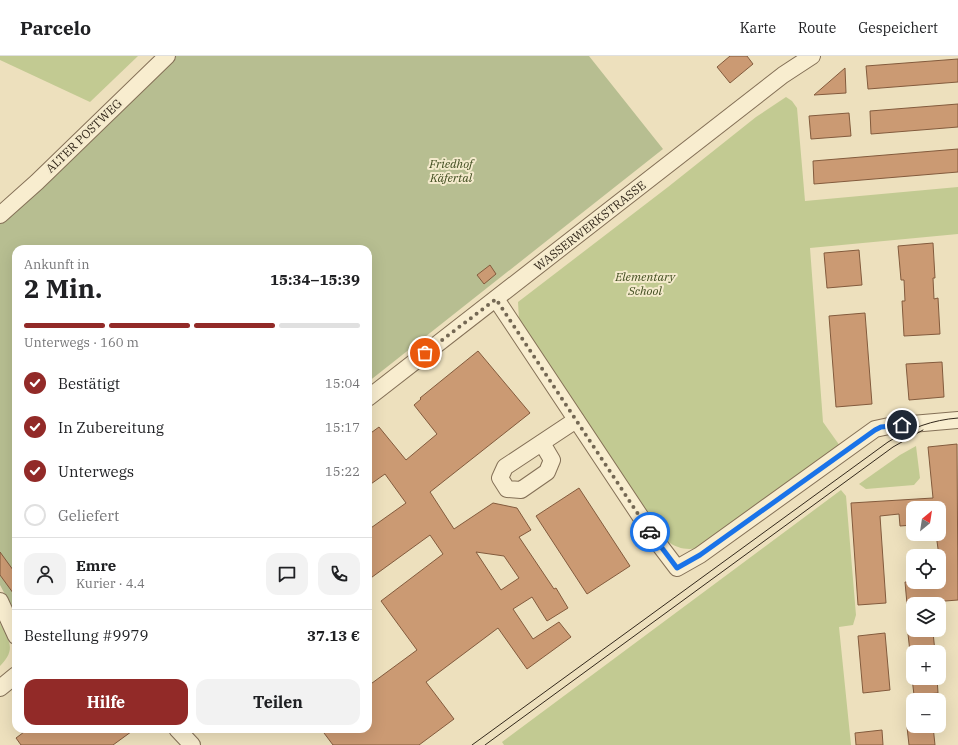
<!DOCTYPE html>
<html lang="de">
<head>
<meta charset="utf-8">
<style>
	:root { --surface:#fff; --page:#f2f2f2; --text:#202124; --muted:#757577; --line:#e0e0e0; --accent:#922a28 }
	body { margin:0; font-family:"IBM Plex Serif",serif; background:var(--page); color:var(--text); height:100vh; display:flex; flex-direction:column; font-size:15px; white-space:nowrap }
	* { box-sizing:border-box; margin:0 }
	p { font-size:13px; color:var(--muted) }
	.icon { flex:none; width:22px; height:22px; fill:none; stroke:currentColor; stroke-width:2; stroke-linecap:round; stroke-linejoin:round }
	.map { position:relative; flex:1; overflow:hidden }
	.side { position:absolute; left:12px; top:189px; width:360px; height:488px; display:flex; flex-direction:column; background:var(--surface); border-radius:12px; box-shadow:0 4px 16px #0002 }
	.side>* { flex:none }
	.needle { width:26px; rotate:30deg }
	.fabs { position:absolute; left:906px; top:445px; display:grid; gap:8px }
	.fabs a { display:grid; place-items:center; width:40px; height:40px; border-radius:8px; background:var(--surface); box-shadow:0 4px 16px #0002; font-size:20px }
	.pin { position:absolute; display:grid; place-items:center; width:34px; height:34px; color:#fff; margin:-17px; border:2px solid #fff; border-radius:50%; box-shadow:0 1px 4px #0007 }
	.courier { position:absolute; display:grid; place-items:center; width:40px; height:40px; margin:-20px; border:3px solid #1a73e8; border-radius:50%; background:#fff; color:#222; box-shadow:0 1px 5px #0007 }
	.headline em { font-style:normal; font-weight:800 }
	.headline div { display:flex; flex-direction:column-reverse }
	.headline { display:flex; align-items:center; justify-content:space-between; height:68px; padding:0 12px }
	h1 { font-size:26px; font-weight:800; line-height:30px }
	.bar { display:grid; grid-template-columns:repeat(4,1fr); gap:6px 4px; align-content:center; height:48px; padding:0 12px }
	.bar i { height:5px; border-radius:3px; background:var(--line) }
	.bar .current { background:var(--accent) }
	.bar p { grid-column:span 4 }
	.line { display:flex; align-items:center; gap:10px; padding:0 12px; border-top:1px solid var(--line) }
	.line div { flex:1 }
	.round { display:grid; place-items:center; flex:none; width:42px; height:42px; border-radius:12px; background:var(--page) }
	ol { padding:0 12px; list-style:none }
	li { display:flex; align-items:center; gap:12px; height:44px }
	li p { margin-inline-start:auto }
	li .icon { padding:4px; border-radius:50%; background:var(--accent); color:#fff; stroke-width:4 }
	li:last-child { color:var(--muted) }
	li i { width:22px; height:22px; border:2px solid var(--line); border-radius:50% }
	.primary-button { display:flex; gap:8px; margin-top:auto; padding:8px 12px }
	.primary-button a { flex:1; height:46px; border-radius:12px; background:var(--accent); color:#fff; font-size:16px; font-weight:800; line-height:46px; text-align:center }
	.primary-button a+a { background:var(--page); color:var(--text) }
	header { display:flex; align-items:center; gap:24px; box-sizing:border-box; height:56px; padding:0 20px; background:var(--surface); border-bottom:1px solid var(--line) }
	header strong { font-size:19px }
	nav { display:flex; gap:22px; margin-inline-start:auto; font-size:14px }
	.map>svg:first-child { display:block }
	.green { fill:#c2ca92 }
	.cemetery { fill:#b7be91 }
	.building { fill:#cb9a73; stroke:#835b3d; fill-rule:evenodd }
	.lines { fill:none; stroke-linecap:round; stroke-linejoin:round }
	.minor-casing { stroke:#847057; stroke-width:18 }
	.minor { stroke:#f8edcf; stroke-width:16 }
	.tram { stroke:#33281b; stroke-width:1 }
	.done { stroke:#746854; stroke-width:4; stroke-dasharray:0 7.2 }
	.route { stroke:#1a73e8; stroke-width:5 }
	.labels { text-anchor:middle; stroke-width:4; stroke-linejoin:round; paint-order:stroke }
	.street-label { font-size:12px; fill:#33281b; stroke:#f4eacc }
	.park-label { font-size:12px; font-style:italic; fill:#434f22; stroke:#f4eacc }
</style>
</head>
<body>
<header>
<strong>Parcelo</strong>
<nav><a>Karte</a><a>Route</a><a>Gespeichert</a></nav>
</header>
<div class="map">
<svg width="958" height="689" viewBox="0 0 958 689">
	<rect width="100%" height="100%" fill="#ede0bd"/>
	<g class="green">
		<polygon points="0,0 138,0 90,46 0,4"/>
		<path d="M786,41l6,4 5,7 8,93 153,-14v47l-148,14 13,174 17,24 -140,102c-14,2 -22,1 -33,-7l-148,-221 -1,-18 150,-115 88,-70z"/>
		<polygon points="916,390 920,422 914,429 866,433 859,428 900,399"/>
		<polygon points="841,434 846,440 856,559 853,569 839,571 851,689 504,689 502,686"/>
		<path d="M0,567c9,18 17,26 0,43z"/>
	</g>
	<polygon class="cemetery" points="174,0 589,0 663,93 368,326 368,193 16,193 16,559 0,529 0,165"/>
	<g class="building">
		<polygon points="730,0 747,0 753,8 730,27 717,11"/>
		<polygon points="958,3 958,26 868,33 866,10"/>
		<polygon points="845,12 846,37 814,39"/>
		<polygon points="958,48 958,71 871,78 870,55"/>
		<polygon points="849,57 851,80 811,83 809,60"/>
		<polygon points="958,93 958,116 814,128 813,105"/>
		<polygon points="933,187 935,222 933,222 934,243 938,242 940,278 904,280 902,245 905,245 904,224 901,224 898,190"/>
		<polygon points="859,194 862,229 827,232 824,197"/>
		<polygon points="490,209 496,218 484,228 477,219"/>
		<polygon points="865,257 872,348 836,351 829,260"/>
		<path d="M478,295l52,62 -100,79 24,37 39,-26 24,5 14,22 -12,7 35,52 2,-1 12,20 -21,13 -15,-24 -19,12 20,30 26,-17 12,15 -44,32 -29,-41 -72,54 28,37 -35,26h-86l-12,-16h47v-43l49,-36 -36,-49 62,-47 -13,-19 -62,45v-50l38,-27 -21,-29 -17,12v-51l11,-8 27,33 31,-26 -23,-29 7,-6 -1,-1zM476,496l28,4 15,22 -18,12z"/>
		<polygon points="942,306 944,341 909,344 906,308"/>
		<polygon points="957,388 958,544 907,548 905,526 939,526 939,500 936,478 939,478 939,452 913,452 913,469 900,470 899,458 880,460 886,547 858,549 851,447 933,442 928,391"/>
		<polygon points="579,432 630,510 587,538 536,460"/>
		<polygon points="0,496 16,518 16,541 0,519"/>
		<polygon points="933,576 935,596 910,596 908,578"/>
		<polygon points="885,577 890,634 863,637 858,580"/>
		<polygon points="912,622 937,622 938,637 914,639"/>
		<polygon points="933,670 935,689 909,689 907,671"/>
		<polygon points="28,673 135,673 113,689 21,689 16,682"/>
		<polygon points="882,674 883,689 856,689 855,677"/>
	</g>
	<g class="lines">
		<g class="minor-casing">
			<g id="minor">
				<polyline points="0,159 37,126 167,0"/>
				<polyline points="496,243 658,487 677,512 700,499 875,373 889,370 958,364"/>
				<polyline points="368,342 783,19 812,0"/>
				<polyline points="542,387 552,404 547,416 521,434 507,433 500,422 505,411 576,364"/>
				<polyline points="0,545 16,580"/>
				<polyline points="0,632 16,619"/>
				<polyline points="177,673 192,689"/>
			</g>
		</g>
		<use href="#minor" class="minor"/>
		<g class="tram">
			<path d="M472,689l416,-303c23,-14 44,-22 70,-24"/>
			<polyline points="485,689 893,391 923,374"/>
		</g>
	</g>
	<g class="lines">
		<polyline class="done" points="425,297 496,243 650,476"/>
		<polyline class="route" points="650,476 677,512 700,499 875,374 881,371 902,369"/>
	</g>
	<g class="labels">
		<g class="street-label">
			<text transform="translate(84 80) rotate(-44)" y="4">ALTER POSTWEG</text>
			<text transform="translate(590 170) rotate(-38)" y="4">WASSERWERKSTRASSE</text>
		</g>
		<g class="park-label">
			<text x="451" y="112">Friedhof<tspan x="451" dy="14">Käfertal</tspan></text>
			<text x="645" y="225">Elementary<tspan x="645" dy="14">School</tspan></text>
		</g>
	</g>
</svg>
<div class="fabs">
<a><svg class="needle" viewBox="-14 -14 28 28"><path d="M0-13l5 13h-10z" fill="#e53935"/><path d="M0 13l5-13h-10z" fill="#757577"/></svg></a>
<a><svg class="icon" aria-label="locate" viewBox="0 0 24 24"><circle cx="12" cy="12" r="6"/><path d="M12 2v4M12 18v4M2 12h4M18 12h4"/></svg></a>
<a><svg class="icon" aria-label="layers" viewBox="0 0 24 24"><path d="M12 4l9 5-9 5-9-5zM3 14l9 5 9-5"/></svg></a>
<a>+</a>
<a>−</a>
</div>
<div class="pin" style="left:425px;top:297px;background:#ea580c"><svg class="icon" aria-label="bag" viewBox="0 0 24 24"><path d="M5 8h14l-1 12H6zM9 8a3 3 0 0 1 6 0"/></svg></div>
<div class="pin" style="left:902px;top:369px;background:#1f2937"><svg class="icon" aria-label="home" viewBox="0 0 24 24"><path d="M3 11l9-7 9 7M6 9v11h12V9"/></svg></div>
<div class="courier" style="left:650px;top:476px"><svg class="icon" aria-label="car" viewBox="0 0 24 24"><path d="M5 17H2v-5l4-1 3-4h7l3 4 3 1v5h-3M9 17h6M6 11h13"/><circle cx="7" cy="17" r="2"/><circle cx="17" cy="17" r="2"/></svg></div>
<section class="side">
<div class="headline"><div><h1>2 Min.</h1><p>Ankunft in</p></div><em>15:34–15:39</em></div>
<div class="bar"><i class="current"></i><i class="current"></i><i class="current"></i><i></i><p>Unterwegs · 160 m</p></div>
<ol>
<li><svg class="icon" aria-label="check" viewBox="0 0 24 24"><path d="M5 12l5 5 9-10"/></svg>Bestätigt<p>15:04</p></li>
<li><svg class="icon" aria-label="check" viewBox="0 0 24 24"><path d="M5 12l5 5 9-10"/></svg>In Zubereitung<p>15:17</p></li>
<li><svg class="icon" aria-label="check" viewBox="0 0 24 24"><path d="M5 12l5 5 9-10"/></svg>Unterwegs<p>15:22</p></li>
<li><i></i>Geliefert</li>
</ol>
<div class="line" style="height:72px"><a class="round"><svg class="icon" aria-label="person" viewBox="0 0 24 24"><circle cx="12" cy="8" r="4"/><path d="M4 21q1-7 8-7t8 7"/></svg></a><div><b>Emre</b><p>Kurier · 4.4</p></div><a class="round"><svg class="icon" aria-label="chat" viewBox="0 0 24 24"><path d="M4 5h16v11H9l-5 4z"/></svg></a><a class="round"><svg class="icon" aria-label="phone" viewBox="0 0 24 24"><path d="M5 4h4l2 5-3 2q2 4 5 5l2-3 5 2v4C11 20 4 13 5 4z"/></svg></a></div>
<div class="line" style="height:52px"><div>Bestellung #9979</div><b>37.13 €</b></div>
<div class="primary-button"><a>Hilfe</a><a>Teilen</a></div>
</section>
</div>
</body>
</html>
